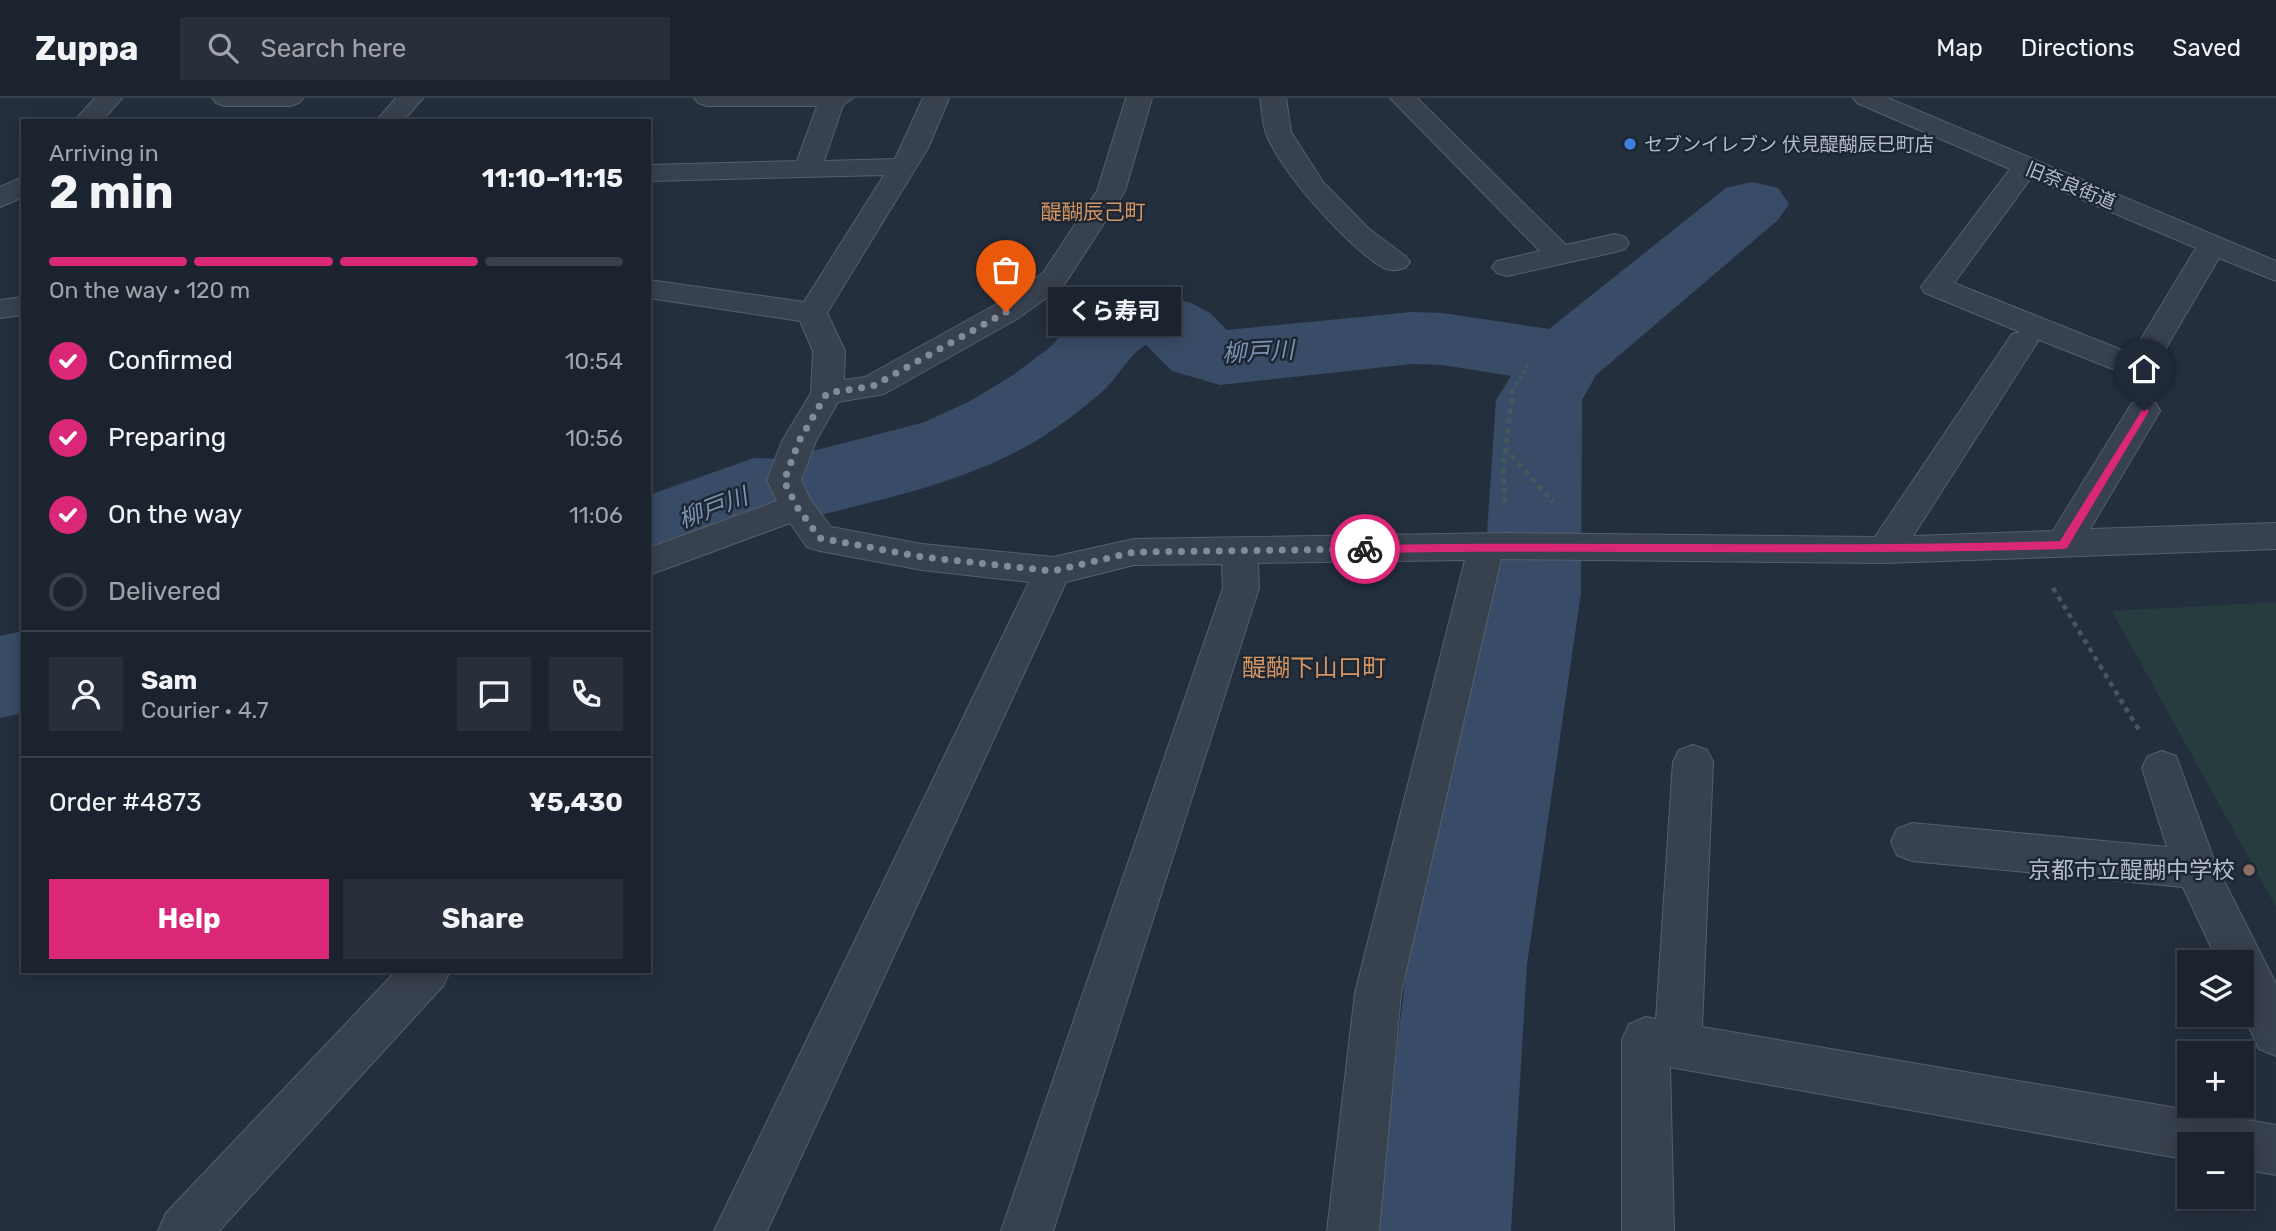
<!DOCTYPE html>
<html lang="en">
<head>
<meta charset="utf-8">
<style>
	:root { --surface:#1b232e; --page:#282f3a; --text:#f1f3f6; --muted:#a0a4aa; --line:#39404a; --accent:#db2777 }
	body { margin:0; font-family:Rubik,"Noto Sans JP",sans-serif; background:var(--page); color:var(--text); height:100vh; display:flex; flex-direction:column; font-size:26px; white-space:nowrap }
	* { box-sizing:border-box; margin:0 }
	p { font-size:23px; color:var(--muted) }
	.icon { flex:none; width:38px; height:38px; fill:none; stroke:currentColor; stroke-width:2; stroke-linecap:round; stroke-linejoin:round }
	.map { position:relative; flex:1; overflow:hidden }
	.sheet { position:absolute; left:21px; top:21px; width:630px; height:854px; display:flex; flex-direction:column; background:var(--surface); border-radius:0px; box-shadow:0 4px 18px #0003,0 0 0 2px var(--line) }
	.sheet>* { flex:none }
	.buttons { position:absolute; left:2177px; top:852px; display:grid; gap:14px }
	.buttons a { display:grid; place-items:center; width:77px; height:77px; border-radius:0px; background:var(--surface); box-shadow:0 4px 18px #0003,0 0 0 2px var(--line); font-size:35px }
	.pin { position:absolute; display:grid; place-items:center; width:60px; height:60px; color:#fff; margin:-72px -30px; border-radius:50% 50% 50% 0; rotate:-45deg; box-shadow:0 0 7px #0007 }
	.pin .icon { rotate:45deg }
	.courier { position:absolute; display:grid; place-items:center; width:70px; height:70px; margin:-35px; border:5px solid #db2777; border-radius:50%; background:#fff; color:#222; box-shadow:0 2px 9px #0007 }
	.bubble { position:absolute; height:49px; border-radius:0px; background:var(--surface); box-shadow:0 4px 18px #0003,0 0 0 2px var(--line); font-size:23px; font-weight:700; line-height:49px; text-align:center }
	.overview em { font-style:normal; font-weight:700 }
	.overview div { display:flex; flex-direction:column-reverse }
	.overview { display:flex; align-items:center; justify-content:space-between; height:119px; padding:0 28px }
	h1 { font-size:46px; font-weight:700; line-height:52px }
	.bar { display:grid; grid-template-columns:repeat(4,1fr); gap:10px 7px; align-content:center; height:84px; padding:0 28px }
	.bar i { height:9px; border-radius:5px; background:var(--line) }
	.bar .selected { background:var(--accent) }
	.bar p { grid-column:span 4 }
	.line { display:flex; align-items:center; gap:18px; padding:0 28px; border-top:2px solid var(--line) }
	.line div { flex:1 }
	.round { display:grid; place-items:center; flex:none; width:74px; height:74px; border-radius:0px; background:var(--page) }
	ol { padding:0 28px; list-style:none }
	li { display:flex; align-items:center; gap:21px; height:77px }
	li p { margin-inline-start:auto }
	li .icon { padding:7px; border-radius:50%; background:var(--accent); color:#fff; stroke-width:4 }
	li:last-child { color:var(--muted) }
	li i { width:38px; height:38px; border:4px solid var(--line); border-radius:50% }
	.button { display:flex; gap:14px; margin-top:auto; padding:14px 28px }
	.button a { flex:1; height:80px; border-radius:0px; background:var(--accent); color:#fff; font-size:28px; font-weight:700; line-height:80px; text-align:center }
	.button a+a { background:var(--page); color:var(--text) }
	header { display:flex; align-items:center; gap:42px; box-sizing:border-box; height:98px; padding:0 35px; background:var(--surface); border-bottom:2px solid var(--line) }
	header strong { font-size:33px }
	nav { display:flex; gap:38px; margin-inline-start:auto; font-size:24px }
	.search { width:490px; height:63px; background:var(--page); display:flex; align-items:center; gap:18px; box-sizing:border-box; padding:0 24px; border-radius:0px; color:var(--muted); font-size:26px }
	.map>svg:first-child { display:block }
	.green { fill:#263c3f }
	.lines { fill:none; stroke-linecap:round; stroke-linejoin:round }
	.river { fill:#394c67; fill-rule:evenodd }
	.minor-casing { stroke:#565f6c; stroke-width:2 }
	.path-far1 { stroke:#44595c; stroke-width:3.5; stroke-dasharray:3.5 3.5; stroke-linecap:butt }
	.path { stroke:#44595c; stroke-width:4.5; stroke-dasharray:5 5; stroke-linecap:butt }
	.minor { fill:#38414e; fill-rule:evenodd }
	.route { fill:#db2777 }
	.done { stroke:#828b98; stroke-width:7; stroke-dasharray:0 12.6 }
	.shop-dot { fill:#3f7fe0; stroke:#1d2633; stroke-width:2.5 }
	.education-dot { fill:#8d6e63; stroke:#1d2633; stroke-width:2.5 }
	.labels { text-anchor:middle; stroke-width:5; stroke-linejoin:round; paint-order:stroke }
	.far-poi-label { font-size:19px; fill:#b4bcc9; stroke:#1d2633; text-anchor:start }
	.far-street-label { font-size:19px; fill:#b4bcc9; stroke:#1d2633 }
	.far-neighbourhood-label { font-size:21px; fill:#d59563; stroke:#1d2633 }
	.poi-label { font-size:23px; fill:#b4bcc9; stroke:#1d2633; text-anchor:end }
	.water-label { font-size:24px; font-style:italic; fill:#7c92b1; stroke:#1d2633 }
	.neighbourhood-label { font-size:24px; fill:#d59563; stroke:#1d2633 }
</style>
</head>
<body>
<header>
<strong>Zuppa</strong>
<div class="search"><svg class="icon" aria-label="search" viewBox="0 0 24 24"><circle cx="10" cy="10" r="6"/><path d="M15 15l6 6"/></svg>Search here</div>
<nav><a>Map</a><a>Directions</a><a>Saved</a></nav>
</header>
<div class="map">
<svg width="2276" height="1133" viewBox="0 0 2276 1133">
	<rect width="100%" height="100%" fill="#242f3e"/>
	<polygon class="green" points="2276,504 2276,809 2112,513"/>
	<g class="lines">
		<g class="river">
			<path d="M1752,84l26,6 11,16 -11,16 -182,155 -14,25 -1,193 -54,371 -16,267h-136l32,-267 76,-371 13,-193 15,-24 -68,-11 -31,-1 -192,21 -48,-14 -26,-26c-16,9 -27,30 -40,43 -22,20 -47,39 -72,54 -77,45 -167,60 -252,83l-20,-2 -113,43v-71l105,-37 28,1 143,-37 47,-22 41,-25 36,-27 35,-37 25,-10 28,-7 26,2 28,7 19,10 17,17 185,-18 31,1 106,16 177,-141z"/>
			<polygon points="23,533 23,615 0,620 0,538"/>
		</g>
		<g class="minor-casing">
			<g id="minor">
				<polygon points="95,0 122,0 102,23 74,23"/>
				<polygon points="212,0 303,0 299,5 290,8 225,8 216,5"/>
				<polygon points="396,0 423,0 403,23 376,23"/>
				<path d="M694,0h159l-10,7 -19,56 71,-2 28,-61h26l-21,50 -101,165 18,38 -1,29 21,-3 130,-72 48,-32 54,-82 29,-93h26l-27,93 -61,94 -47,34 -133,75 -46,8 -22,39 -15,39 10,21 20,26 91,17 131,13 81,-18 372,-6 369,4 137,-203 8,-2 -95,-39 -4,-6 89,-118 -153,-66 -4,-5h35l388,163v20l-57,-23 -69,117 -11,3 -11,-3 -91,-36 1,2 -125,195 140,-5 79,-128 12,-3 12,3 4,8 -70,118 186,-6v26l-391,14 -384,-4 -100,434 -22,238h-52l28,-238 110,-433 -207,3 1,25 -206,643h-52l222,-643 -1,-24 -88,1 -68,17 -299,649h-53l315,-649 -107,-12 -102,-19 -13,-4 -17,-24 -141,52v-27l128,-47 -10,-21 15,-39 29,-48 2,-42 -13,-30 -151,-23v-18l155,22 80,-127 -235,6v-16l148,-4 20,-55h-110l-9,-3zM2031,80l165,70 -64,106 -178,-71z"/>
				<path d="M1260,0h26l5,34 32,50 45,46 37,28 5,6 -5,6c-7,2 -13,4 -21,0 -33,-17 -109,-102 -119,-138 -3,-10 -3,-22 -5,-32z"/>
				<polygon points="1390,0 1417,0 1566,147 1615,136 1625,139 1629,145 1625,151 1615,154 1507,178 1497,175 1492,169 1497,163 1540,153"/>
				<polygon points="23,79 23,99 0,109 0,89"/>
				<polygon points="23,199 23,217 0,220 0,202"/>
				<polygon points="1693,647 1707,652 1713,664 1702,929 2276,1027 2276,1077 2242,1071 2242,1046 2189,1046 2189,1062 1670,969 1674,1133 1622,1133 1622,942 1629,926 1646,919 1656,921 1673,664 1679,652"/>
				<polygon points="2162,653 2176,658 2216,767 2276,886 2276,958 2259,951 2242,914 2242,864 2218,864 2183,789 1912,763 1897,757 1891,744 1897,731 1912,725 2167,749 2142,670 2148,658"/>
				<polygon points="396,873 450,873 443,888 219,1133 158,1133 166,1115"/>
			</g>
		</g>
		<polyline class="path-far1" points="1512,293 1528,267"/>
		<g class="path">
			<polyline points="1505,350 1553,404"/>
			<polyline points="1505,405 1503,370 1513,291"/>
			<polyline points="2053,490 2139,632"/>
		</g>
		<use href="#minor" class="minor"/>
	</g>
	<path class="route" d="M2144,309l5,4 -82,137 -4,1c-233,7 -465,0 -698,4l-5,-4 5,-4c232,-4 463,3 695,-4z"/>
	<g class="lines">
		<polyline class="done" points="1006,214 873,288 827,295 799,343 784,383 797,409 820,440 922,459 1053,473 1134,454 1365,451"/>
	</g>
	<circle class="shop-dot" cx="1630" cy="46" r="7"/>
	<circle class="education-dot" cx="2249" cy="772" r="7"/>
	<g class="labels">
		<g class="far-poi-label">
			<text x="1644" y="53">セブンイレブン 伏見醍醐辰巳町店</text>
		</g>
		<g class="far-street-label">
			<text transform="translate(2071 87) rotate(22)" y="7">旧奈良街道</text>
		</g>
		<g class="far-neighbourhood-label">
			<text x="1093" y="121">醍醐辰己町</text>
		</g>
		<g class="poi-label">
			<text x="2235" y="780">京都市立醍醐中学校</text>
		</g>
		<g class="water-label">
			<text transform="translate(1258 254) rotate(-3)" y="8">柳戸川</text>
			<text transform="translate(713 410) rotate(-21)" y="8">柳戸川</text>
		</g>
		<g class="neighbourhood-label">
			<text x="1314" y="578">醍醐下山口町</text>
		</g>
	</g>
</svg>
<div class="buttons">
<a><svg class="icon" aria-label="layers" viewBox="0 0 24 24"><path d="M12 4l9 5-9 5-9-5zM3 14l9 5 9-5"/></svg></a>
<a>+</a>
<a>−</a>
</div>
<div class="pin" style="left:1006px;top:214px;background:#ea580c"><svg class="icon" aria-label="bag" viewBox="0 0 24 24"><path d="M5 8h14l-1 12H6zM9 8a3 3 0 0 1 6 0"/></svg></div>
<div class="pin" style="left:2144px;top:313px;background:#1f2937"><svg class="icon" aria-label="home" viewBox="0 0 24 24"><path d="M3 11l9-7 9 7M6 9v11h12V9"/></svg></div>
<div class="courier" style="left:1365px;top:451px"><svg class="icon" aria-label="bike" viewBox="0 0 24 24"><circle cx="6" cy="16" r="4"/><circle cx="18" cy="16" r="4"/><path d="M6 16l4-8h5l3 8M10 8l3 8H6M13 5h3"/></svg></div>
<div class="bubble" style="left:1048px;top:189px;width:133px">くら寿司</div>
<section class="sheet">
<div class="overview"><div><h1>2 min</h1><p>Arriving in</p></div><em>11:10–11:15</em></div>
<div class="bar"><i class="selected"></i><i class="selected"></i><i class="selected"></i><i></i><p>On the way · 120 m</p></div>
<ol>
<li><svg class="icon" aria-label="check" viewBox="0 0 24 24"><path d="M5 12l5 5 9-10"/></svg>Confirmed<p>10:54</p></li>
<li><svg class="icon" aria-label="check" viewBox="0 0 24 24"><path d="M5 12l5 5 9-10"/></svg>Preparing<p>10:56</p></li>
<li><svg class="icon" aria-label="check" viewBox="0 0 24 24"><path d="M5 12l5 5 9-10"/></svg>On the way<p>11:06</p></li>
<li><i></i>Delivered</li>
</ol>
<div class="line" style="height:126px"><a class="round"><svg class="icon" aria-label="person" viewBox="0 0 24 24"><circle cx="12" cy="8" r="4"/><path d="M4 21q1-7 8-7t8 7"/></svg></a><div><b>Sam</b><p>Courier · 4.7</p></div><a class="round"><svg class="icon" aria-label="chat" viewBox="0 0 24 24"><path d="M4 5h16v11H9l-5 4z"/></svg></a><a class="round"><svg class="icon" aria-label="phone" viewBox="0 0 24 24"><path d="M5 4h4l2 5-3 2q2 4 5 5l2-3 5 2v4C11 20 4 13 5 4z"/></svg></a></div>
<div class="line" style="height:91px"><div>Order #4873</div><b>¥5,430</b></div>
<div class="button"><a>Help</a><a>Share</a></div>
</section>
</div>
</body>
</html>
